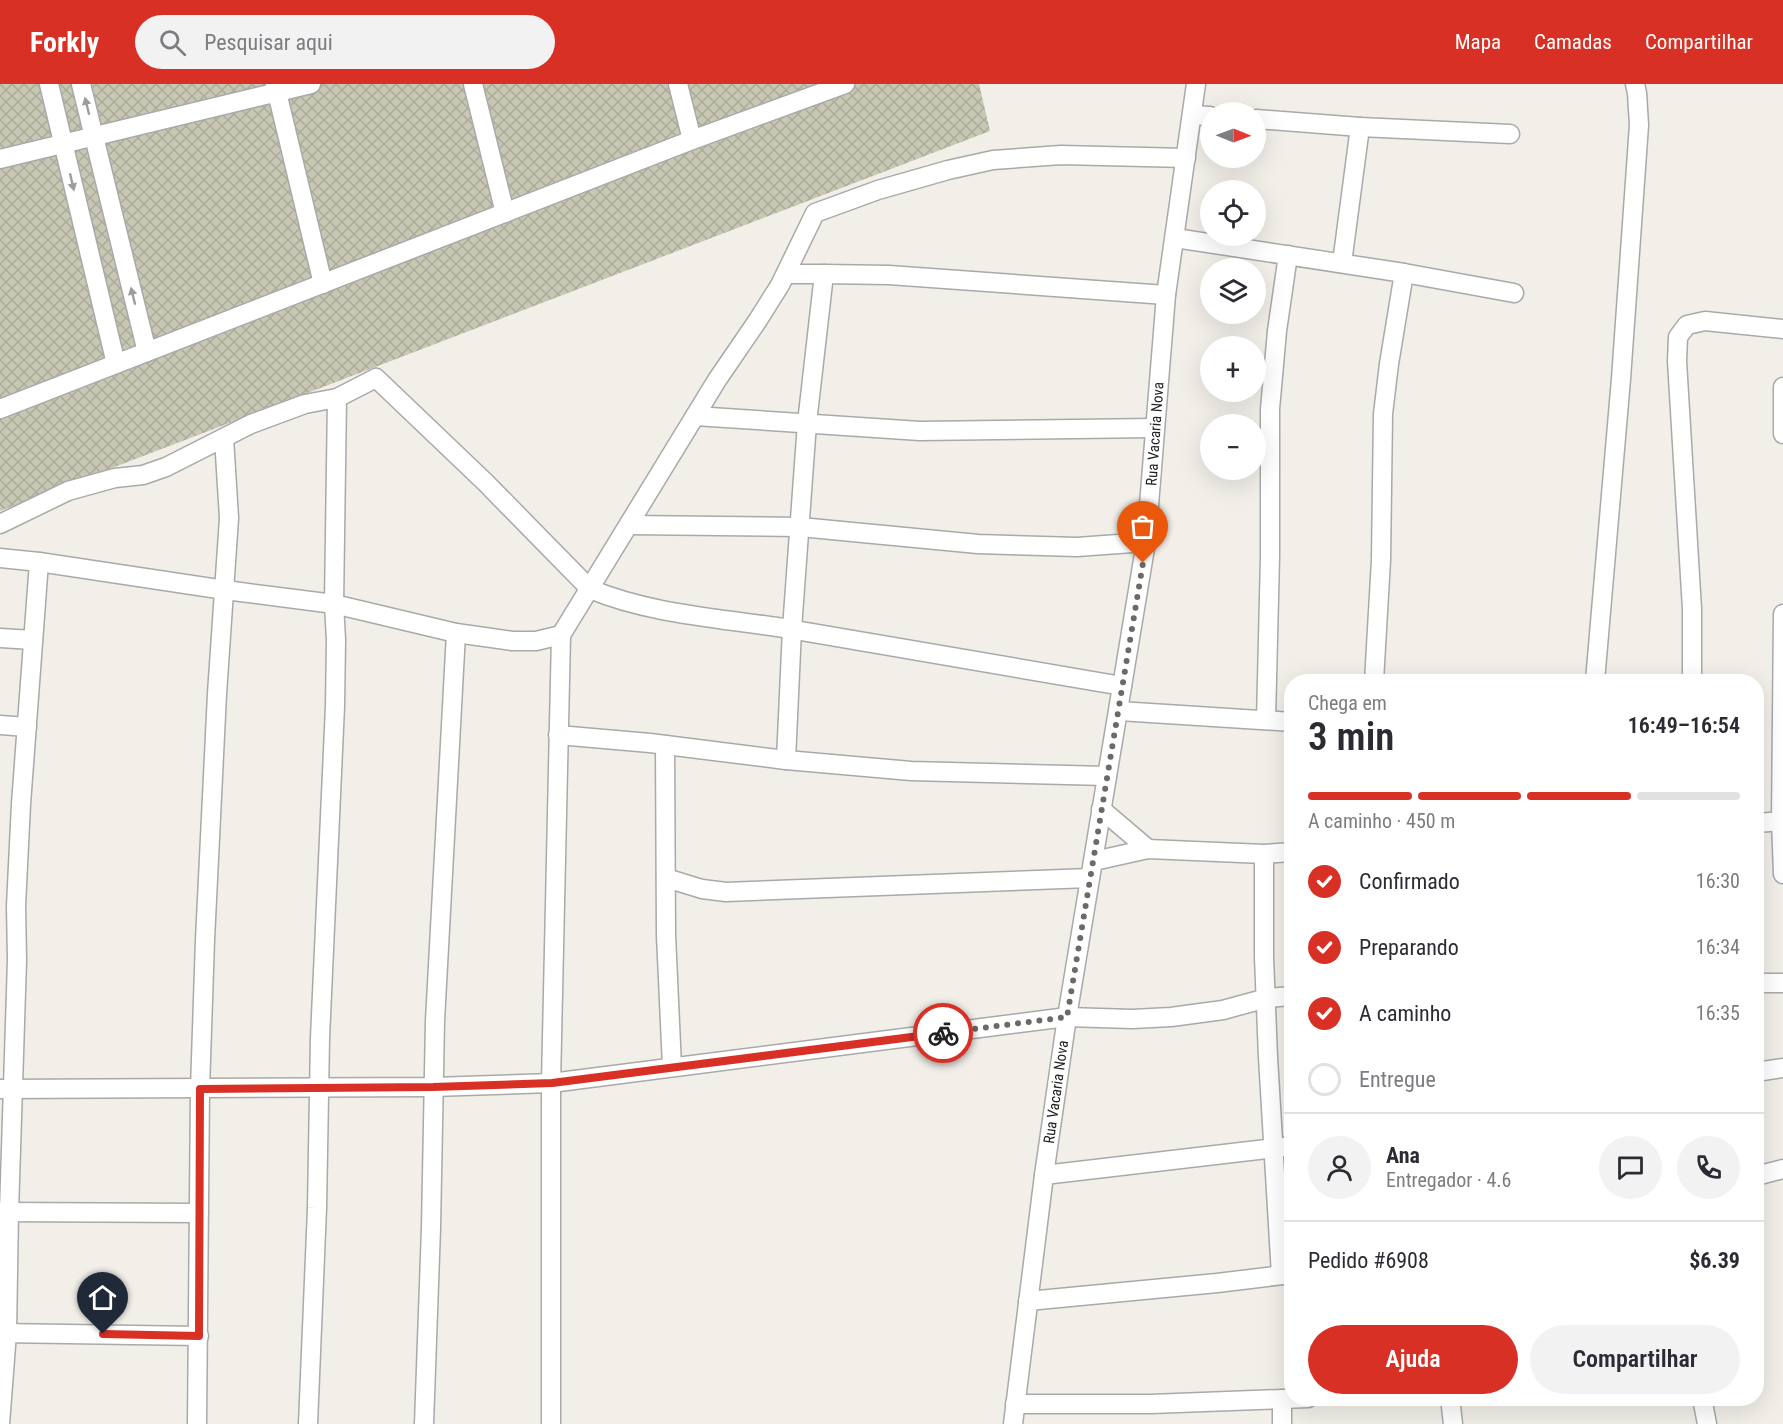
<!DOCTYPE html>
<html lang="pt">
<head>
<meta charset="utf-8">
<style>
	:root { --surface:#fff; --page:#f2f2f3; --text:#2b2b33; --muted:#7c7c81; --line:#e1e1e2; --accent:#d93025 }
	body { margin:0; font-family:"Roboto Condensed",sans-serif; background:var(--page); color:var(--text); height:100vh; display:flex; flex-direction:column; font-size:22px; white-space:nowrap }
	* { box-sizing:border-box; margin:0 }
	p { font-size:20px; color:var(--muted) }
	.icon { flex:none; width:33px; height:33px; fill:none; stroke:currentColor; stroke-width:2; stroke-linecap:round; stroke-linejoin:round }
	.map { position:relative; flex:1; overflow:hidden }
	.sheet { position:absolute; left:1284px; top:590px; width:480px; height:732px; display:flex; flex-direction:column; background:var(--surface); border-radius:24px; box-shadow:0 6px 24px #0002 }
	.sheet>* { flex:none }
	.needle { width:39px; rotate:91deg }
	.buttons { position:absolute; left:1200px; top:18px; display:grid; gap:12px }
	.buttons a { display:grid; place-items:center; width:66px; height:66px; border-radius:50%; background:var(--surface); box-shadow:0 6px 24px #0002; font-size:30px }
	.pin { position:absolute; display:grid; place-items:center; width:51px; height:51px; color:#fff; margin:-62px -26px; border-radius:50% 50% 50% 0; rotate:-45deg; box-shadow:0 0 6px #0007 }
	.pin .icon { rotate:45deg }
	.courier { position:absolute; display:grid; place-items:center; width:60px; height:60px; margin:-30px; border:4px solid #d93025; border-radius:50%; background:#fff; color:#222; box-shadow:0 2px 8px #0007 }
	.summary em { font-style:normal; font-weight:600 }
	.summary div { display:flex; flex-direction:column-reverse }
	.summary { display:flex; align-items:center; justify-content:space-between; height:102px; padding:0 24px }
	h1 { font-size:39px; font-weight:600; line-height:45px }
	.bar { display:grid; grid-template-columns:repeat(4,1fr); gap:9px 6px; align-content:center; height:72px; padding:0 24px }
	.bar i { height:8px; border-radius:4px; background:var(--line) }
	.bar .selected { background:var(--accent) }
	.bar p { grid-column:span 4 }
	.line { display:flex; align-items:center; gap:15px; padding:0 24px; border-top:2px solid var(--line) }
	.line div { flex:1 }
	.round { display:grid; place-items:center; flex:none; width:63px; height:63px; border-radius:32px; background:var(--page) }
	ol { padding:0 24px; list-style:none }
	li { display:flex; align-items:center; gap:18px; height:66px }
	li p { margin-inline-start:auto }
	li .icon { padding:6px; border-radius:50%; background:var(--accent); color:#fff; stroke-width:4 }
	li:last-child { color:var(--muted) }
	li i { width:33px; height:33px; border:3px solid var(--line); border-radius:50% }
	.button { display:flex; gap:12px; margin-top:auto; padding:12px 24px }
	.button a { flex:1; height:69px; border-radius:36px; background:var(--accent); color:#fff; font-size:24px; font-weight:600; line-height:69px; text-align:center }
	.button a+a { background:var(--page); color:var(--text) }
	header { display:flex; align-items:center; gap:36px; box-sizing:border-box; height:84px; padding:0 30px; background:var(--accent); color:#fff }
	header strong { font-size:28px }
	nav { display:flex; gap:33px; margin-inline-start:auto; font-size:21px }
	.search { width:420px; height:54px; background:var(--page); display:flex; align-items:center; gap:15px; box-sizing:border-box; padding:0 21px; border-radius:33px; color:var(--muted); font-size:22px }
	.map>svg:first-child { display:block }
	.construction { fill:url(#construction-cross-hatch) }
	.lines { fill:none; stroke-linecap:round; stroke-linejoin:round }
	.minor-casing { stroke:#a9a9a9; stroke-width:21 }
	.minor { stroke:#fff; stroke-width:18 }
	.oneway { fill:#9c9c9c }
	.done { stroke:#6b6a68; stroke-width:6; stroke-dasharray:0 10.8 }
	.route { stroke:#d93025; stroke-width:8 }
	.labels { text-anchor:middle; stroke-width:6; stroke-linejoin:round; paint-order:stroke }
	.street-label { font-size:15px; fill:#222; stroke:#fff }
</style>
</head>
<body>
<header>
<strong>Forkly</strong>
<div class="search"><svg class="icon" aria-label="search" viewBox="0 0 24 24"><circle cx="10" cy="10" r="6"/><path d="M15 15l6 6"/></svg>Pesquisar aqui</div>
<nav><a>Mapa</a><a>Camadas</a><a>Compartilhar</a></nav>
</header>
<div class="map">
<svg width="1783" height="1340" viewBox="0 0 1783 1340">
	<defs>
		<pattern id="construction-cross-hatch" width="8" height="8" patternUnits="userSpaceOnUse" patternTransform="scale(1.5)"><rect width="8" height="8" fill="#c7c7b4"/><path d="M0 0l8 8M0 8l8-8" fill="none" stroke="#abab9a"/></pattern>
	</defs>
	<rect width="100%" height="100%" fill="#f2efe9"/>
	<polygon class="construction" points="0,0 979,0 990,47 0,427"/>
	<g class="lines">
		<g class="minor-casing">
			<g id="minor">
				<polyline points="49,0 116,280"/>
				<polyline points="81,0 147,268"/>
				<polyline points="275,0 323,200"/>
				<polyline points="473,0 505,129"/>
				<polyline points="678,0 692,56"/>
				<polyline points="1192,31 1210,32"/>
				<polyline points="1256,35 1360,43 1510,50"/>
				<polyline points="0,75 311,0"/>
				<polyline points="1175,154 1404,189 1514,209"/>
				<polyline points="1342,179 1360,43"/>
				<polyline points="786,190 824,190"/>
				<polyline points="1783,303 1783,350"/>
				<polyline points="0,325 692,56 845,0"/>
				<polyline points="695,332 920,347 1154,344"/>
				<path d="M0,440l68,-33 47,-13 28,-3 23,-8 85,-43 54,-20 32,-6 39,-20 109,104 105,107c65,27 136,29 205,41 109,18 218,37 327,56"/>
				<polyline points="629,441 800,443 978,460 1077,463 1146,458"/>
				<polyline points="0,474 39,478 225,506 334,520 456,549 512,557 536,557 561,551"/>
				<polyline points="1783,530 1781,737 1783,790"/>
				<polyline points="0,554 33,556"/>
				<polyline points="1374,597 1381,476 1383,330 1389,280 1404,189"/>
				<polyline points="1595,597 1621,295 1639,41 1637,9 1635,0"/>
				<polyline points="1692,597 1692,525 1677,277 1678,253 1687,241 1705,237 1783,245"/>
				<polyline points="1119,627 1292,638"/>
				<polyline points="1266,636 1270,473 1270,325 1277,247 1288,171"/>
				<polyline points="0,641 27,643"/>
				<polyline points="558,651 650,659 786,676 911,687 1107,692"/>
				<polyline points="665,661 666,851 672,983"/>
				<polyline points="786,676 792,545 807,339 824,190 889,191 1166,211"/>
				<polyline points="1101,725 1148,765"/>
				<polyline points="1756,739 1783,737"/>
				<polyline points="1264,770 1264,873 1268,973 1281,1191"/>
				<polyline points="1094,777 1148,765 1264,770 1292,768"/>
				<polyline points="666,794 702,805 726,808 1090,794"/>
				<polyline points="1756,899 1783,899"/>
				<polyline points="1756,988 1783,984"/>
				<polyline points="0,1005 433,1003 551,999 1067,933 1132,935 1171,933 1223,926 1267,914 1292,912"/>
				<polyline points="1044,1091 1292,1062"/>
				<polyline points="1756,1092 1783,1085"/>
				<polyline points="0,1128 199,1129"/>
				<polyline points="1028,1217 1217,1199 1291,1190"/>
				<polyline points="0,1249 199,1252"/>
				<polyline points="1450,1314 1453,1340"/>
				<polyline points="1702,1314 1707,1340"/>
				<polyline points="1282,1315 1282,1340"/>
				<polyline points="1015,1320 1151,1320 1308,1314"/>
				<polyline points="0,1340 7,1249 9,1128 17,876 16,822 21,720 39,478"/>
				<polyline points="197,1340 200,1005 205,856 217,610 229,434 224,354"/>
				<polyline points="308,1340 317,1124 320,954 335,622 336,556 334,520 337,314"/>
				<polyline points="424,1340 431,1144 435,937 456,549"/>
				<polyline points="551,1340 551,999 561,551 717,296 758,236 780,201 815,129 878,106 948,86 993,76 1061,71 1186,74"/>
				<polyline points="1013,1340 1044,1091 1067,933 1146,458 1166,211 1196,0"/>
			</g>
		</g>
		<use href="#minor" class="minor"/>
	</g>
	<defs><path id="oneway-solid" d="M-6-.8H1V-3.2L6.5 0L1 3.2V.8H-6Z" transform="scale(1.5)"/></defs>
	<g class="oneway">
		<use href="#oneway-solid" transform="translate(87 22) rotate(-104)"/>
		<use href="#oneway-solid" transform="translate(72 98) rotate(77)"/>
		<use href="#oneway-solid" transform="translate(133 212) rotate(-104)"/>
	</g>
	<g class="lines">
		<polyline class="done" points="943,949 1067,933 1143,479"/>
		<polyline class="route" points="103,1250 199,1252 200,1005 433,1003 552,999 943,949"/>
	</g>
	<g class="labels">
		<g class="street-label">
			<text transform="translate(1155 350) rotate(-86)" y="5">Rua Vacaria Nova</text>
			<text transform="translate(1056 1008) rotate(-82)" y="5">Rua Vacaria Nova</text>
		</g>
	</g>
</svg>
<div class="buttons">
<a><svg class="needle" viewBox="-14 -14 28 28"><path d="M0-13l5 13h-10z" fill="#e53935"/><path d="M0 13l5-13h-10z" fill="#7c7c81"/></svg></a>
<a><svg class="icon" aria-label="locate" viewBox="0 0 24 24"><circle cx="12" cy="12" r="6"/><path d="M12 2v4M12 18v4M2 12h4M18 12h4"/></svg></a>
<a><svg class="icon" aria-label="layers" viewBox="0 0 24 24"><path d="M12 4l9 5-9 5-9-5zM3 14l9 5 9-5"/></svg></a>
<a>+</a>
<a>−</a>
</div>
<div class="pin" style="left:1143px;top:479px;background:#ea580c"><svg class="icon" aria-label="bag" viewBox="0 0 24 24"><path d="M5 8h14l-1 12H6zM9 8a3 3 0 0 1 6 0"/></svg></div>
<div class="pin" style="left:103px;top:1250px;background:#1f2937"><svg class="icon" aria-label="home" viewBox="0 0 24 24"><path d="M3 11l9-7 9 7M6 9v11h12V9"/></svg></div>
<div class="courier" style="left:943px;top:949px"><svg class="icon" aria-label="bike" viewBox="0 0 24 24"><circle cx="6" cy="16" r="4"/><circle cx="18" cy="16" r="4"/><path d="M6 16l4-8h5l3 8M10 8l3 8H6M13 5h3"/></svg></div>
<section class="sheet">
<div class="summary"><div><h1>3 min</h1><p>Chega em</p></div><em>16:49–16:54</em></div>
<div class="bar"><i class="selected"></i><i class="selected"></i><i class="selected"></i><i></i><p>A caminho · 450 m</p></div>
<ol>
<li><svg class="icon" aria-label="check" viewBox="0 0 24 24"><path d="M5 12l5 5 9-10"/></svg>Confirmado<p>16:30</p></li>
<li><svg class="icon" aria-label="check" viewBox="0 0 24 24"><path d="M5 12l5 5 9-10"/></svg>Preparando<p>16:34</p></li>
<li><svg class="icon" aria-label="check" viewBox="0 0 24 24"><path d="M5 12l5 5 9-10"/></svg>A caminho<p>16:35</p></li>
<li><i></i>Entregue</li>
</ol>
<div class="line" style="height:108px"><a class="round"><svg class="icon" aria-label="person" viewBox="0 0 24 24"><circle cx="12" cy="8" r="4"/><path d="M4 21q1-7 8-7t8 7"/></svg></a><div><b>Ana</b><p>Entregador · 4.6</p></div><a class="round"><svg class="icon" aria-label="chat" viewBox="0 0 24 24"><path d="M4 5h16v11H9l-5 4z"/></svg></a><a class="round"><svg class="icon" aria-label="phone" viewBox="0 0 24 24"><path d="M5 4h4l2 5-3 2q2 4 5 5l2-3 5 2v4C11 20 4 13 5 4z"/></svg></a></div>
<div class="line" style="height:78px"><div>Pedido #6908</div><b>$6.39</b></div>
<div class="button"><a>Ajuda</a><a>Compartilhar</a></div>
</section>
</div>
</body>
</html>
